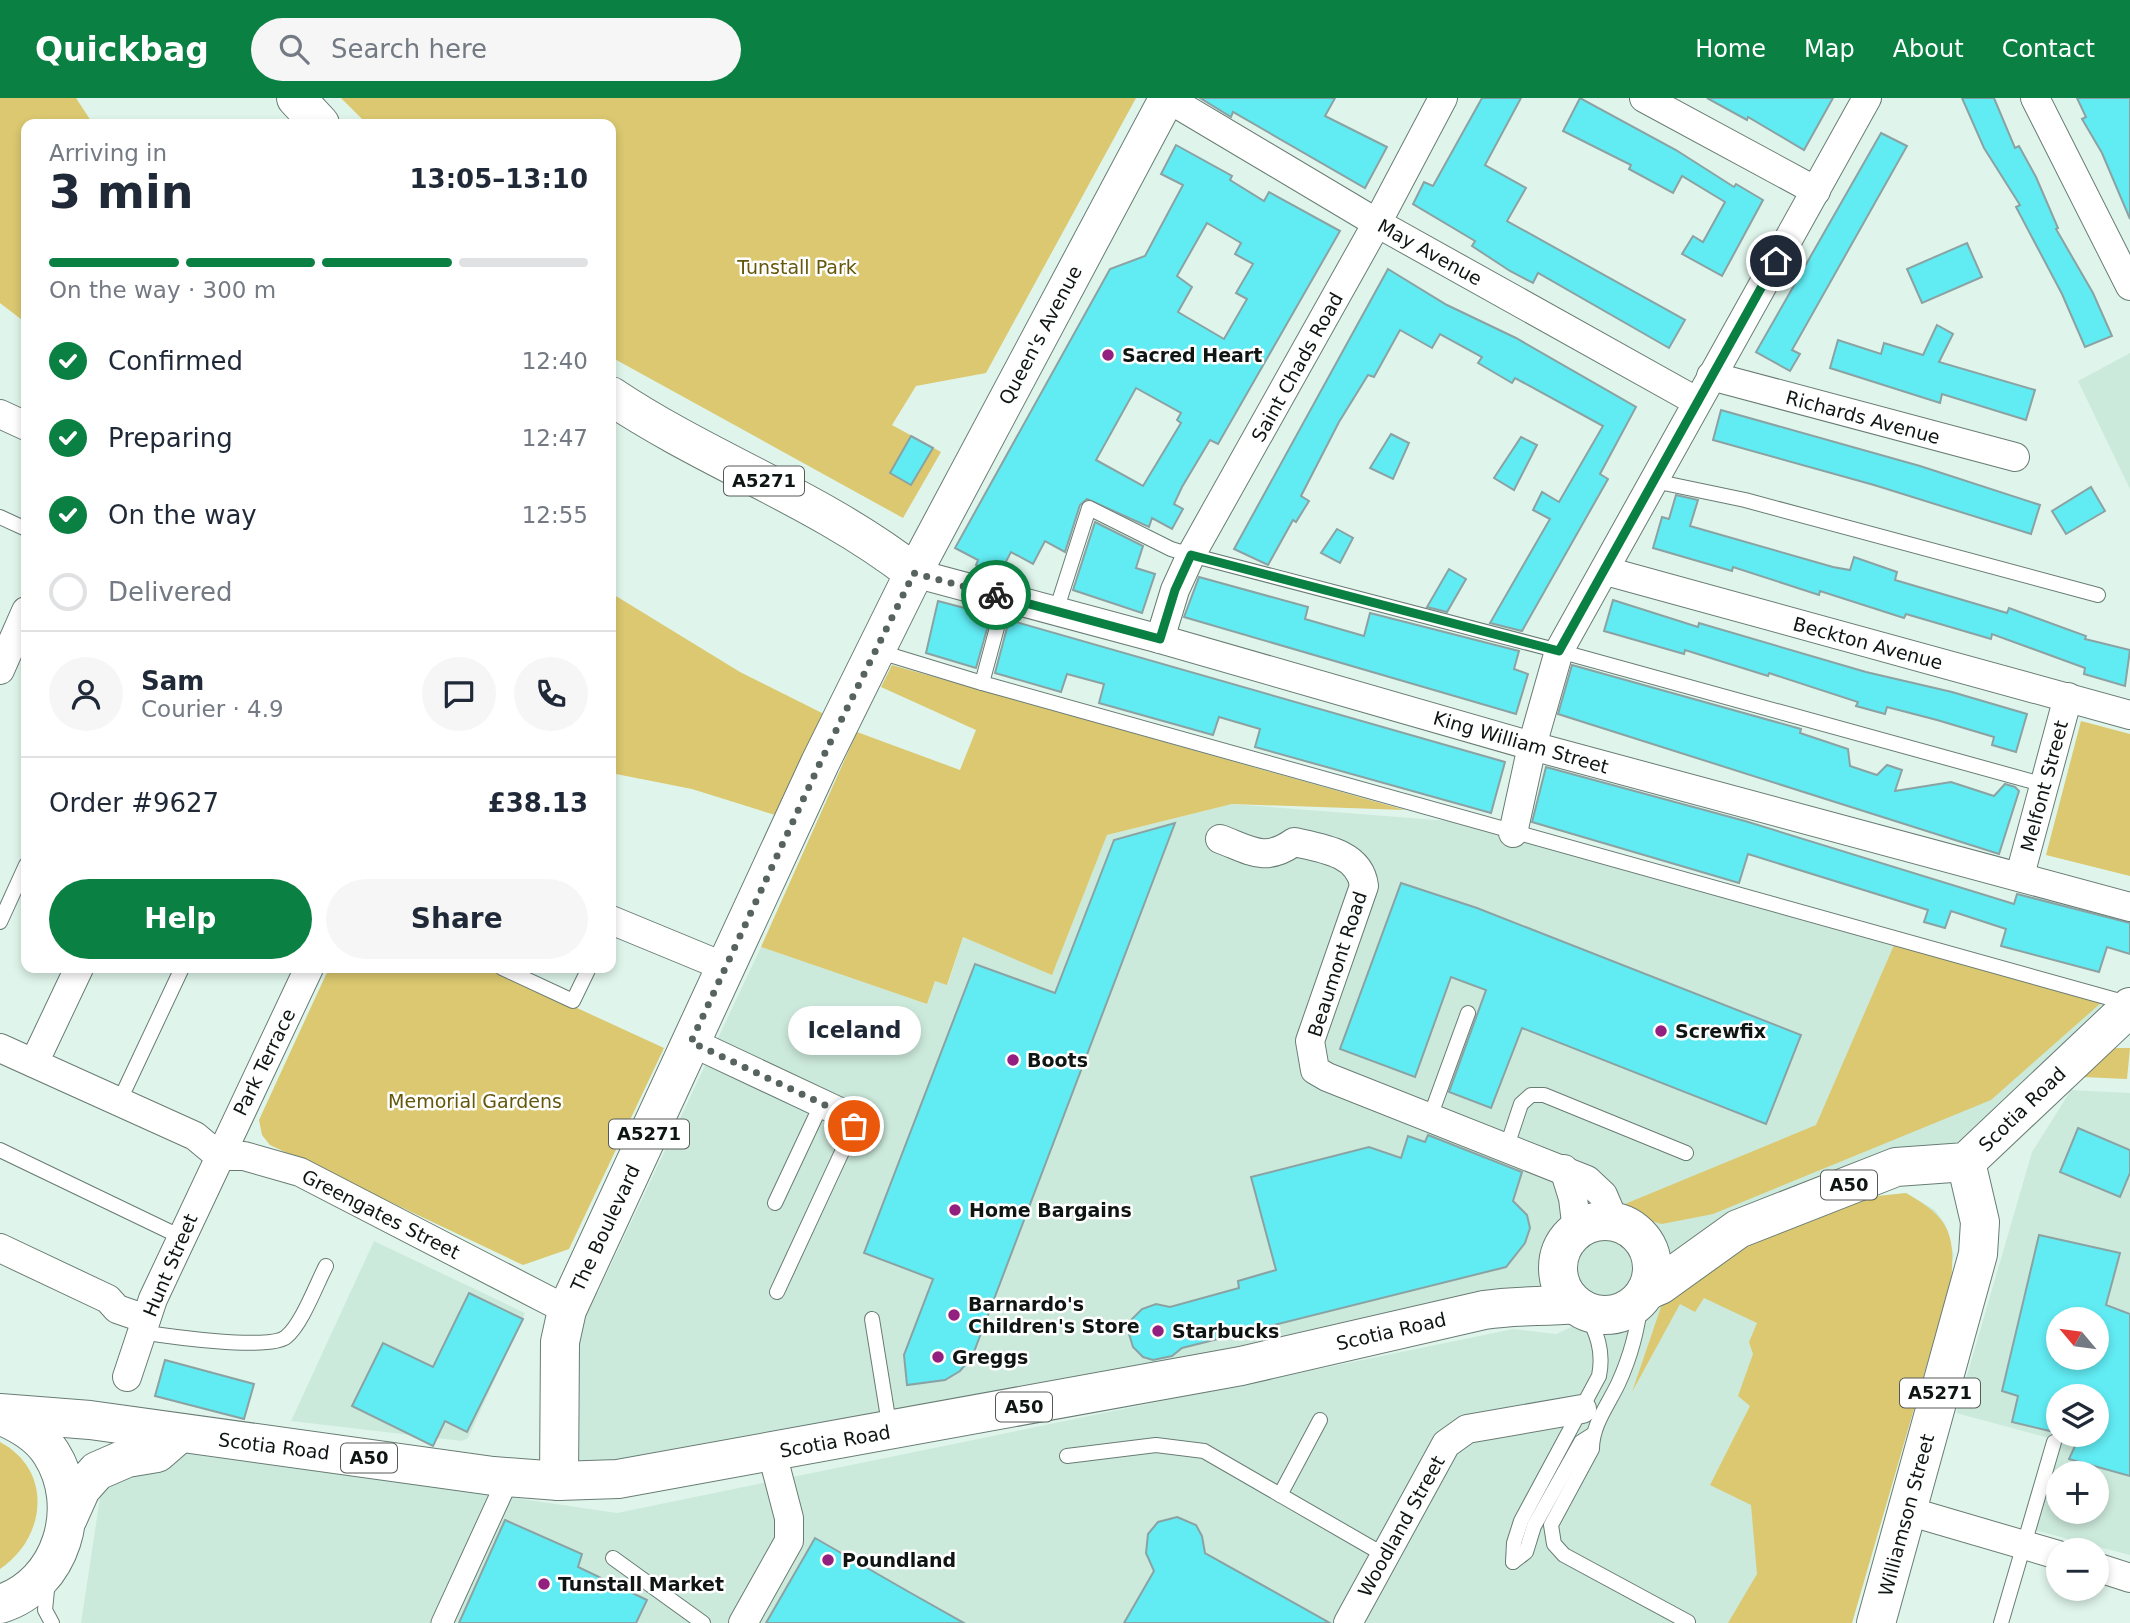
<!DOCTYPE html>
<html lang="en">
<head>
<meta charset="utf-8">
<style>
	:root { --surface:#fff; --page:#f6f6f7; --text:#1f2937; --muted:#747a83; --line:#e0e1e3; --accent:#0b8043 }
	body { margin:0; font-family:"DejaVu Sans",sans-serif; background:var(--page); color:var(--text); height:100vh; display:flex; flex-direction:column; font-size:26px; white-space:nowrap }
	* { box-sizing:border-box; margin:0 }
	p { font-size:23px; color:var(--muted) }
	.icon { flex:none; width:38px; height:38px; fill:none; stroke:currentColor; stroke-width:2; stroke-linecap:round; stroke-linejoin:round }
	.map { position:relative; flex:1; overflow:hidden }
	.side { position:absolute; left:21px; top:21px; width:595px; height:854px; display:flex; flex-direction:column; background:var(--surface); border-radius:14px; box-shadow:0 4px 10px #0003 }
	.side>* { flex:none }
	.needle { width:46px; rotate:299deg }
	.fabs { position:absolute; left:2046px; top:1209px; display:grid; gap:14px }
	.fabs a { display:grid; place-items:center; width:63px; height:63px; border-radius:50%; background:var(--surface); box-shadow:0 4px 10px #0003; font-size:35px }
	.pin { position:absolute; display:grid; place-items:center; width:60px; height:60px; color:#fff; margin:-30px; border:4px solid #fff; border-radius:50%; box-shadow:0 2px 7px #0007 }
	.courier { position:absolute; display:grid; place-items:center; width:70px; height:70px; margin:-35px; border:5px solid #0b8043; border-radius:50%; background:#fff; color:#222; box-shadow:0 2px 9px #0007 }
	.bubble { position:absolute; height:49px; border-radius:24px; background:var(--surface); box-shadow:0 4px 10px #0003; font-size:23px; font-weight:700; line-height:49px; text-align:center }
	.head em { font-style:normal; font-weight:700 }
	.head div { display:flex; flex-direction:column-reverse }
	.head { display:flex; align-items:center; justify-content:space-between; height:119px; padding:0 28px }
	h1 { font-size:46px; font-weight:700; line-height:52px }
	.bar { display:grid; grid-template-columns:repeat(4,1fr); gap:10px 7px; align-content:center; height:84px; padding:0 28px }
	.bar i { height:9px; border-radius:5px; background:var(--line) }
	.bar .active { background:var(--accent) }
	.bar p { grid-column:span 4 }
	.line { display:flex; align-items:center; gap:18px; padding:0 28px; border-top:2px solid var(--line) }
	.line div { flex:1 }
	.round { display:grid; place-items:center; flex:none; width:74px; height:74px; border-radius:37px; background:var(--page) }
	ol { padding:0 28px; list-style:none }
	li { display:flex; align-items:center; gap:21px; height:77px }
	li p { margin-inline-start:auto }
	li .icon { padding:7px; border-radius:50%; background:var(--accent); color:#fff; stroke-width:4 }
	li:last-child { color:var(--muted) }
	li i { width:38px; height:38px; border:4px solid var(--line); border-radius:50% }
	.button { display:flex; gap:14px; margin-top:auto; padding:14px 28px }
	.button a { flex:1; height:80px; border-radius:42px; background:var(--accent); color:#fff; font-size:28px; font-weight:700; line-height:80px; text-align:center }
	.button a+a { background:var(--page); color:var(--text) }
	header { display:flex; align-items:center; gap:42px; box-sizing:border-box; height:98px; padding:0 35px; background:var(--accent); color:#fff }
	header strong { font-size:33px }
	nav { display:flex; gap:38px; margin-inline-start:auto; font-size:24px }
	.search { width:490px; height:63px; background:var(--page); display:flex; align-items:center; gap:18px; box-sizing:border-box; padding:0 24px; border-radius:38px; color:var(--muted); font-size:26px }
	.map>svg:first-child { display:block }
	.built { fill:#cceadc; fill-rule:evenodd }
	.green { fill:#dbc870 }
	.building { fill:#61ebf3; stroke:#8ba2a3; stroke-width:2; fill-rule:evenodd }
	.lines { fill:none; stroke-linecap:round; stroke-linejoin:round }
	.service-casing { stroke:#697c74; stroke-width:16 }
	.pedestrian-casing { stroke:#697c74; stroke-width:23 }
	.minor-casing { stroke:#697c74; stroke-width:30 }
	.tertiary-casing { stroke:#697c74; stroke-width:37 }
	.primary-casing { stroke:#697c74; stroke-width:40 }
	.service { stroke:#fff; stroke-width:14 }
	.pedestrian { stroke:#fff; stroke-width:21 }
	.minor { stroke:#fff; stroke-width:28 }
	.tertiary { stroke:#fff; stroke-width:35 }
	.primary { stroke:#fff; stroke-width:38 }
	.done { stroke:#57635e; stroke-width:7; stroke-dasharray:0 12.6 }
	.route { stroke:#0b8043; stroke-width:9 }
	.poi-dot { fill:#93207f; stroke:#fff; stroke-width:2.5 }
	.labels { text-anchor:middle; stroke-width:5; stroke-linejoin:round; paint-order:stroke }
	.shield { fill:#fff; stroke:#565b59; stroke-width:2 }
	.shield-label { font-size:18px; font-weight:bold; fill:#0e1512 }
	.street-label { font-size:19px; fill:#0e1512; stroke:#fff }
	.park-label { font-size:19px; fill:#64570b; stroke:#fff }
	.poi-label { font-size:19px; font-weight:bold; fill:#0e1512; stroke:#fff; text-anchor:start }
</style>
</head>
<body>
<header>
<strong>Quickbag</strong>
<div class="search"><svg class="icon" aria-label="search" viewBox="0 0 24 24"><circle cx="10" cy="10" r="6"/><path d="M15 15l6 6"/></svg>Search here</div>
<nav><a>Home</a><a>Map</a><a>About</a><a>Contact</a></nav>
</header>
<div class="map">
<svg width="2130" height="1525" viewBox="0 0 2130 1525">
	<rect width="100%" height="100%" fill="#dff5eb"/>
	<g class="built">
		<polygon points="2130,255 2130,391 2078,283"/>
		<polygon points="1232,706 1514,728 2130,906 2004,1030 1896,1069 1667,1182 1878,1098 1906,1095 1935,1112 1945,1126 1954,1157 1852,1525 81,1525 109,1340 617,1415 1513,1231 1556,1236 1597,1217 1585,1213 559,1383 567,1212 598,1194 761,849 927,906 935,883 948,886 963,839 1052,876 1107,737"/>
		<path d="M2071,992l59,3v462l-96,-25 26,-89 -104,-28 76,-261zM2058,1222h38v38h-38zM2058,1298h38v39h-38zM2058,1376h38v38h-38z"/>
		<polygon points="374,1143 525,1215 468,1340 462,1343 291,1323"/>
	</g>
	<g class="green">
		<polygon points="0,0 76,0 93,26 26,26 26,225 0,205"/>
		<polygon points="341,0 1136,0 986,275 916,288 892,327 941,354 903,420 611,259 611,26 367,26"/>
		<polygon points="611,495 740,574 824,616 775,717 692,691 611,675"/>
		<polygon points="892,567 1405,712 1232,706 1107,737 1052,877 963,839 947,887 935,883 927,906 761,849 857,634 960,672 976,632 881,589"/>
		<polygon points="2081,623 2130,636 2130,778 2046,757"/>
		<polygon points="1894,847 2102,904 1991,1002 1713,1116 1662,1126 1639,1120 1620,1108 1816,1027"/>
		<polygon points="329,870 490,870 664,950 569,1151 523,1167 270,1047 262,1037 259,1022"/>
		<polygon points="2108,950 2130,950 2127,981 2082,979"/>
		<path d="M1906,1095c42,24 50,39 45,88l-99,342h-124l29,-49 -6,-69 -41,-20 40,-79 -12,-10 15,-42 -4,-12 8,-19 -53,-25 -9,14 -15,-8 -48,88 30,-88 24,-32 86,-41 106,-35z"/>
		<path d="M0,1344c54,29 46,96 0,127z"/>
	</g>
	<g class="building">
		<polygon points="1200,0 1335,0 1325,18 1387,49 1365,90 1233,14 1231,19"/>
		<polygon points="1482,0 1521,0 1485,67 1526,90 1507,123 1685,222 1669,250 1538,175 1533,185 1510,173 1472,148 1475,143 1413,106 1424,84 1433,88"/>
		<polygon points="1580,0 1676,52 1734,89 1736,86 1763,102 1722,178 1682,156 1693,138 1703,144 1725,104 1682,78 1673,95 1629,71 1631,67 1563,33"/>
		<polygon points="1707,0 1833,0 1804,52 1748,19 1747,22"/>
		<polygon points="1962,0 1994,0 2015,50 2019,48 2036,79 2058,130 2056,131 2093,195 2112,238 2085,249 2062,196 2016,109 2020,107 1984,50"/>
		<polygon points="2077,0 2130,0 2130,121 2102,55 2082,21 2086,19"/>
		<polygon points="1881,35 1907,48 1792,252 1800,256 1790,273 1756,254"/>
		<path d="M1176,47l56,31 -2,4 34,21 5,-9 71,39 -122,213 -8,-4 -28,47 -8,17 9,5 -11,20 -20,-11 -3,9 -62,-28 -7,6 -15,47 -20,-11 -12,23 -22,-12 -13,25 -22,-12 2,-5 -23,-12 155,-279 35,-13 38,-71 -22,-11zM1207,125l34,20 -6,11 18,10 -17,29 11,6 -23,40 -46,-27 14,-25 -15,-11zM1136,290l45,25 -4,7 4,3 -38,63 -47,-26z"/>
		<polygon points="1967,145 1982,179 1922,205 1907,171"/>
		<polygon points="1388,171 1447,207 1516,240 1636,309 1600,376 1608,381 1522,533 1490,525 1550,421 1533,412 1542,394 1559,404 1603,328 1515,280 1512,285 1478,265 1482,259 1440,236 1432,250 1400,232 1374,279 1368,277 1339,324 1301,398 1309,403 1296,424 1293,422 1268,467 1234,451"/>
		<polygon points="1937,227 1953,236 1939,264 2035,292 2026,322 1942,296 1940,305 1830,270 1838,242 1881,256 1884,245 1923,257"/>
		<polygon points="1721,312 1920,368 2040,407 2031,436 1874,387 1713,342"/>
		<polygon points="1391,336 1409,345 1393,381 1370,370"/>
		<polygon points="911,338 933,350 911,387 890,375"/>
		<polygon points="1521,339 1537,347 1514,392 1494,380"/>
		<polygon points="2091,389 2105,413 2066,436 2052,413"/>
		<polygon points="1676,397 1698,402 1690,428 1833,469 1850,472 1854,459 1897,474 1895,482 2007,515 2009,510 2086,538 2085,541 2130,552 2125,588 2084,576 2085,570 1992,536 1991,541 1906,516 1904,520 1820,493 1819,497 1733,469 1732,473 1653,450 1662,419 1669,421"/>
		<polygon points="1095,424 1143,448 1136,470 1155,476 1142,515 1073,492"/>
		<polygon points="1337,431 1353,440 1340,465 1321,455"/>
		<polygon points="1449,471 1466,481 1447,514 1427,509"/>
		<polygon points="1199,479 1308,509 1305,521 1364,538 1370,515 1519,553 1514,571 1528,576 1516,616 1184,519"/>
		<polygon points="1613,502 1698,529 1699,525 1866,574 1952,594 2027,616 2016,654 1992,647 1994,639 1937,622 1887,609 1885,616 1856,608 1858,604 1769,575 1768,578 1685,552 1684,556 1604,533"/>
		<polygon points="938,503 991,517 976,570 926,555"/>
		<polygon points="1009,522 1505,664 1491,715 1255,649 1260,631 1219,619 1213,637 1099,605 1104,586 1067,576 1061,594 995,575"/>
		<polygon points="1572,567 1801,631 1800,635 1848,651 1850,668 1877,677 1887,667 1902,672 1895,693 1951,684 1994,698 2005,686 2015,689 2019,693 1999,756 1558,616"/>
		<polygon points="1546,669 1745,723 2014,806 2017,796 2130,825 2130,856 2107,849 2099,874 2001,848 2006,831 1951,813 1945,830 1924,824 1928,812 1748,756 1739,785 1532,724"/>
		<polygon points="1175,725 972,1259 960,1273 945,1282 907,1287 904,1257 933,1181 864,1155 975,866 1055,895 1114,742"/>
		<polygon points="1401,785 1477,810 1801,937 1766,1026 1522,930 1491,1010 1449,994 1486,892 1451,879 1415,979 1340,951"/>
		<polygon points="2078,1030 2130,1052 2130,1075 2120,1099 2060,1074"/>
		<polygon points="1428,1037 1522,1074 1513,1103 1527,1117 1530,1130 1525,1145 1506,1169 1182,1250 1172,1258 1153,1262 1143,1259 1133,1249 1129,1236 1132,1221 1142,1211 1156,1206 1170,1209 1239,1190 1238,1183 1276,1172 1251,1079 1369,1049 1401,1060 1408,1038 1425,1044"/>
		<path d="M2039,1137l81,18 -14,52 24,9v162l-61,-17 11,-24h16v-39h-38v37l-46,-11 6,-26 -16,-5zM2058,1222h38v38h-38z"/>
		<polygon points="469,1195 523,1221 467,1334 445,1323 433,1348 352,1308 383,1245 433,1269"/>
		<polygon points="165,1262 254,1286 244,1321 155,1298"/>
		<polygon points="1177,1419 1196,1427 1202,1438 1205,1455 1330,1525 1124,1525 1154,1473 1146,1455 1148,1436 1158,1424"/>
		<polygon points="505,1422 582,1456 578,1469 647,1502 636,1525 459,1525"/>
		<polygon points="815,1440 909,1494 964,1525 766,1525"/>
	</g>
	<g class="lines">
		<g class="service-casing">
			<g id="service">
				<polyline points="1654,383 1745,402 2098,497"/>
				<polyline points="0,419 26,431"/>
				<polyline points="1056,513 1089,410 1171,451 1191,457 1559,553 2045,687"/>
				<polyline points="877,553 982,585 2127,905"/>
				<polyline points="982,585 1005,500"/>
				<polyline points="0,824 26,767"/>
				<polyline points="502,870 573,903 589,870"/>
				<polyline points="119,1004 182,870"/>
				<polyline points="1430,1019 1468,915"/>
				<polyline points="1507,1048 1521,1006 1531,997 1544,997 1686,1055"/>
				<polyline points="0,1052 181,1139"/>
				<polyline points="775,1105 821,1007"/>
				<polyline points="777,1194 854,1028 851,1020 842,1015"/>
				<path d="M1641,1201c-3,30 -10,57 -23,85 -10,21 -26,41 -26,65l-41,76 3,19 10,11 124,67"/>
				<polyline points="872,1221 890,1332"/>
				<path d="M141,1234c25,4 129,19 145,5 16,-13 30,-52 40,-71"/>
				<polyline points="1067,1358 1156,1347 1204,1353 1386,1458"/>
				<polyline points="1280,1397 1320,1322"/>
				<polyline points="613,1460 703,1525"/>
				<path d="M1513,1464l1,-19 7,-22 78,-145c5,-25 -2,-43 -14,-65"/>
				<polyline points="1513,1464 1526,1454 1534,1428 1581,1344 1592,1337"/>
				<polyline points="48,1482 45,1512 52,1525"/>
				<polyline points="2001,1525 2054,1344"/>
			</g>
		</g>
		<g class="pedestrian-casing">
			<polyline id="pedestrian" points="442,1525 509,1379"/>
		</g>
		<g class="minor-casing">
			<g id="minor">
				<polyline points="1167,0 1377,125 1696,303"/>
				<polyline points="1644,0 1816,93"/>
				<polyline points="2035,0 2130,188"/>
				<polyline points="1711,278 2015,359"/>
				<polyline points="0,316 26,328"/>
				<polyline points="1606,473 2130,617"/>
				<polyline points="914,475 1160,541 1532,648 2130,809"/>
				<polyline points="1160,541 1175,492 1191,457 1377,125 1443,0"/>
				<polyline points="0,572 26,513"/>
				<polyline points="1513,735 1532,648 1559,553 1867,0"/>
				<path d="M1220,741c30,11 45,24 74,3 28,6 66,11 70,44l-54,155 5,29 12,7 260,103 16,15 12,28"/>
				<polyline points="2020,777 2068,599"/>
				<polyline points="611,822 725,869"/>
				<polyline points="691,944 842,1015"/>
				<polyline points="0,950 195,1038 219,1058 244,1058 300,1074 567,1212"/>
				<polyline points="34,965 79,870"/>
				<polyline points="1564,1071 1573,1100 1577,1133"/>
				<polyline points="0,1150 108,1201 117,1211 146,1221"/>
				<polyline points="127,1279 153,1201 309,870"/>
				<polyline points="1908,1413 2058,1457"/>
				<polyline points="2096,1469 2130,1480"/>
				<polyline points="743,1525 789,1443 789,1420 772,1355"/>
				<polyline points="1348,1525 1446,1346 1467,1331 1582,1311"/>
			</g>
		</g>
		<g class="tertiary-casing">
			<polyline id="tertiary" points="914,475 1167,0"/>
		</g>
		<g class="primary-casing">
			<g id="primary">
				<polyline points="296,0 320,26"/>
				<circle cx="1605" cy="1170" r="47"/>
				<polyline points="1646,1193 1660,1187 1738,1131 1896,1069 1966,1064 2130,909"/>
				<path d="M0,1315l90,7 403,56 66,5 59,-2 623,-113 243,-56c30,-5 60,-3 90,-6"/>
				<path d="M0,1317c20,9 39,19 51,38 34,53 11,132 -51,151"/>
				<path d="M559,1383l1,-139 7,-32 253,-547 94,-190c-93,-73 -206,-112 -303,-177"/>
				<polyline points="68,1420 81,1391 97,1373 127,1360 157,1355 180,1335"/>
				<polyline points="1876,1525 1978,1156 1980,1124 1966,1064"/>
			</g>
		</g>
		<use href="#service" class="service"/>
		<use href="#pedestrian" class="pedestrian"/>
		<use href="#minor" class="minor"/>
		<use href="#tertiary" class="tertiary"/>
		<use href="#primary" class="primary"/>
	</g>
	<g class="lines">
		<polyline class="done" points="854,1028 851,1020 842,1015 691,944 820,665 914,475 996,497"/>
		<polyline class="route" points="996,497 1160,541 1175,492 1191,457 1559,553 1776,163"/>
	</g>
	<g class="poi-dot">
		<circle cx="1108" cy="257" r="7"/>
		<circle cx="1661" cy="933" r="7"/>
		<circle cx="1013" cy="962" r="7"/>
		<circle cx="955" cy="1112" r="7"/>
		<circle cx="954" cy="1217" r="7"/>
		<circle cx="1158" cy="1233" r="7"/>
		<circle cx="938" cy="1259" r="7"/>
		<circle cx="828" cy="1462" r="7"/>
		<circle cx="544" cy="1486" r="7"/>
	</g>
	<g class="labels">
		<g class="shield">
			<rect x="724" y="368.5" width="80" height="29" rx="5"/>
			<rect x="609" y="1021.5" width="80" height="29" rx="5"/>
			<rect x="1821" y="1072.5" width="56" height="29" rx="5"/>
			<rect x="1900" y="1280.5" width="80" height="29" rx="5"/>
			<rect x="996" y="1294.5" width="56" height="29" rx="5"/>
			<rect x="341" y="1345.5" width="56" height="29" rx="5"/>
		</g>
		<g class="shield-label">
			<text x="764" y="389">A5271</text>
			<text x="649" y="1042">A5271</text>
			<text x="1849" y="1093">A50</text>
			<text x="1940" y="1301">A5271</text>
			<text x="1024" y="1315">A50</text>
			<text x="369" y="1366">A50</text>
		</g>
		<g class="street-label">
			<text transform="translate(1430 154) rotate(29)" y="7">May Avenue</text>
			<text transform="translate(1040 237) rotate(-62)" y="7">Queen's Avenue</text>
			<text transform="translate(1297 269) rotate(-61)" y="7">Saint Chads Road</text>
			<text transform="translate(1863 319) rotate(15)" y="7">Richards Avenue</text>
			<text transform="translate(1868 545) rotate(15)" y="7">Beckton Avenue</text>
			<text transform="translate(1521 644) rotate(16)" y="7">King William Street</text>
			<text transform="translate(2044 688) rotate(-75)" y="7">Melfont Street</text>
			<text transform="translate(1337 866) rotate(-72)" y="7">Beaumont Road</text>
			<text transform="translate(264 964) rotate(-64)" y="7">Park Terrace</text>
			<text transform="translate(2022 1011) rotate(-44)" y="7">Scotia Road</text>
			<text transform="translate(381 1116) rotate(27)" y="7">Greengates Street</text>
			<text transform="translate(605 1130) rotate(-65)" y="7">The Boulevard</text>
			<text transform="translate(170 1167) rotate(-67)" y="7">Hunt Street</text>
			<text transform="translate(1391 1233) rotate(-13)" y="7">Scotia Road</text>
			<text transform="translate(835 1343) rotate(-10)" y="7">Scotia Road</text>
			<text transform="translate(274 1348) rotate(7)" y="7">Scotia Road</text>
			<text transform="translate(1906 1417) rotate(-75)" y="7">Williamson Street</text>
			<text transform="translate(1401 1428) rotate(-61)" y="7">Woodland Street</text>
		</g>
		<g class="park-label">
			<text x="797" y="176">Tunstall Park</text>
			<text x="475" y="1010">Memorial Gardens</text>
		</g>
		<g class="poi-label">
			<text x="1122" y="264">Sacred Heart</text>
			<text x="1675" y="940">Screwfix</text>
			<text x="1027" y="969">Boots</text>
			<text x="969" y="1119">Home Bargains</text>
			<text x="968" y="1213">Barnardo's<tspan x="968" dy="22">Children's Store</tspan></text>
			<text x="1172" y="1240">Starbucks</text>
			<text x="952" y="1266">Greggs</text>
			<text x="842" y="1469">Poundland</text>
			<text x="558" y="1493">Tunstall Market</text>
		</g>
	</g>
</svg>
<div class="fabs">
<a><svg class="needle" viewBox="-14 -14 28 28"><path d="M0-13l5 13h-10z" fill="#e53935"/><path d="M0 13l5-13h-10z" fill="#747a83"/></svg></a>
<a><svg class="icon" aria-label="layers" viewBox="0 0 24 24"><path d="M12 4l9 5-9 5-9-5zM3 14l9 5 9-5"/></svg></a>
<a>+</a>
<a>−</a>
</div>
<div class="pin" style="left:854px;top:1028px;background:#ea580c"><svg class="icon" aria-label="bag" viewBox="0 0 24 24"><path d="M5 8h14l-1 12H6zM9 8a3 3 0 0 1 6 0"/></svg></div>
<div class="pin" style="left:1776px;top:163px;background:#1f2937"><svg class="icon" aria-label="home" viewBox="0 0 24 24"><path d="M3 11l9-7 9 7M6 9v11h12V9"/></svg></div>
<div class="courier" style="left:996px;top:497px"><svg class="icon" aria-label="bike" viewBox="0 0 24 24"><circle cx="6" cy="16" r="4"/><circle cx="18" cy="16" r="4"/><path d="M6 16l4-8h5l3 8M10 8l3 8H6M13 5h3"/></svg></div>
<div class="bubble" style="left:788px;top:908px;width:133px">Iceland</div>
<section class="side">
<div class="head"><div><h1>3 min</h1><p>Arriving in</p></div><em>13:05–13:10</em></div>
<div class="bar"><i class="active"></i><i class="active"></i><i class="active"></i><i></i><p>On the way · 300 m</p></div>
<ol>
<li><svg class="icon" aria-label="check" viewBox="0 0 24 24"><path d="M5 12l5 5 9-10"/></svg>Confirmed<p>12:40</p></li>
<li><svg class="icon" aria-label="check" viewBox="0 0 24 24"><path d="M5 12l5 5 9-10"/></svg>Preparing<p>12:47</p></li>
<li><svg class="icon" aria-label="check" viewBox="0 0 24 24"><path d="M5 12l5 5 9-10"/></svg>On the way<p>12:55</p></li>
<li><i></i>Delivered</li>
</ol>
<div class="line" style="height:126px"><a class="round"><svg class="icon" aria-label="person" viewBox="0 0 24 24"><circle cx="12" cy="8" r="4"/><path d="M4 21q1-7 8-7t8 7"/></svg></a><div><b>Sam</b><p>Courier · 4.9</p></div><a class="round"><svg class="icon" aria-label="chat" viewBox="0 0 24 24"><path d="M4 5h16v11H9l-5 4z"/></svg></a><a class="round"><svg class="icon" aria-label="phone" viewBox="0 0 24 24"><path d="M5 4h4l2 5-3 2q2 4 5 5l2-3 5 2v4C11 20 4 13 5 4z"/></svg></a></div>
<div class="line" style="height:91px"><div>Order #9627</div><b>£38.13</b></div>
<div class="button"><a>Help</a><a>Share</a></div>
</section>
</div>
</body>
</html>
